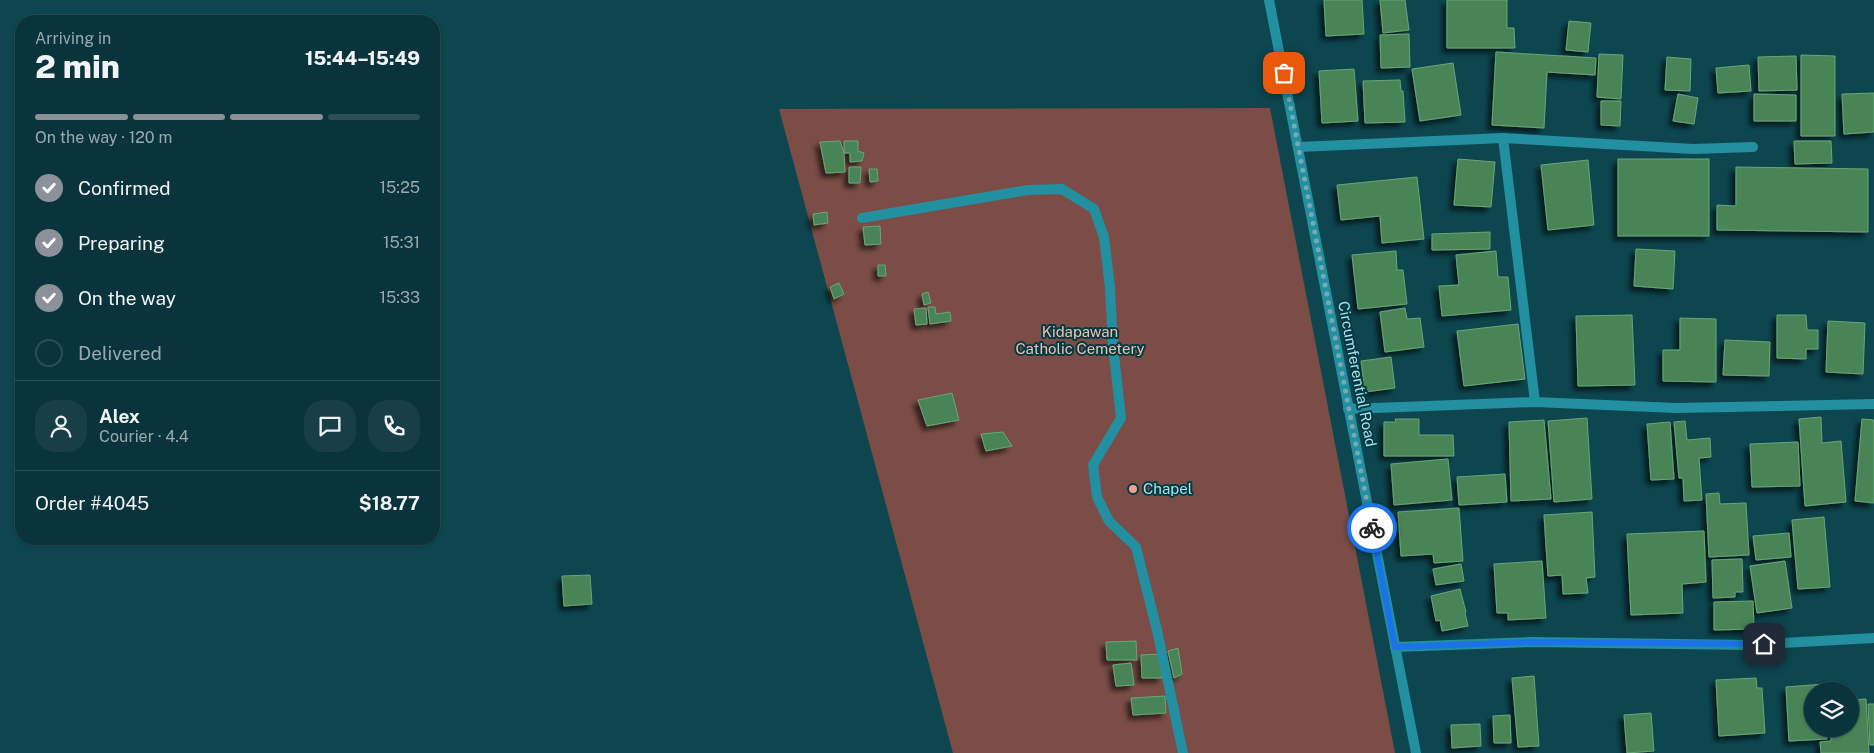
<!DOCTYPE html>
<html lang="en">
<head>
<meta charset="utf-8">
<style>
	:root { --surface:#0a343b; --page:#183f46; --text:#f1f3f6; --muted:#99aaaf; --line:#2a4f55; --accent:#8c9099 }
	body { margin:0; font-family:"Public Sans",sans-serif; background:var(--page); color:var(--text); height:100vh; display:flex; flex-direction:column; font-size:19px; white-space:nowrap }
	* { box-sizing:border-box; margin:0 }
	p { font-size:16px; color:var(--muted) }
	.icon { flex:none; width:28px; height:28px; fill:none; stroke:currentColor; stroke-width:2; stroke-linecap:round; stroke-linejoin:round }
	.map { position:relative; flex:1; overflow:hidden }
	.sheet { position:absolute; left:15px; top:15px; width:425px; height:530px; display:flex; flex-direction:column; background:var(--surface); border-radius:20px; box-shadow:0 1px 4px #0004,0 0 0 1px var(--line) }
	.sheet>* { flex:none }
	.buttons { position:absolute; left:1804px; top:682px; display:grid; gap:10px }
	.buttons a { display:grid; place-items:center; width:55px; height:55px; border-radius:50%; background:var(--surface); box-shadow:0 1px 4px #0004,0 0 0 1px var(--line); font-size:25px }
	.pin { position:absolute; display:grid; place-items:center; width:42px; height:42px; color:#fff; margin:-21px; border-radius:10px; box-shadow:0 2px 8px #0006 }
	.courier { position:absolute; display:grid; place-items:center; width:50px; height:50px; margin:-25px; border:4px solid #1a73e8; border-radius:50%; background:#fff; color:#222; box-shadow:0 1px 6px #0007 }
	.headline em { font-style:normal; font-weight:800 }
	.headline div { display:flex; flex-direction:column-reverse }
	.headline { display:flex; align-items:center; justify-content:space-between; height:85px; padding:0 20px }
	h1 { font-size:32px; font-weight:800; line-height:38px }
	.bar { display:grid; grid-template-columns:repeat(4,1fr); gap:8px 5px; align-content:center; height:60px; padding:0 20px }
	.bar i { height:6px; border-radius:4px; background:var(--line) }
	.bar .active { background:var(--accent) }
	.bar p { grid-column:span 4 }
	.line { display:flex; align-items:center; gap:12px; padding:0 20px; border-top:1px solid var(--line) }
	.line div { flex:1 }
	.round { display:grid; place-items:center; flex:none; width:52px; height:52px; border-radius:20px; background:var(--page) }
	ol { padding:0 20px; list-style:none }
	li { display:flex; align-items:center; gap:15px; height:55px }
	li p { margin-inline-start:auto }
	li .icon { padding:5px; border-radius:50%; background:var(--accent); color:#fff; stroke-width:4 }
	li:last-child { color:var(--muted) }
	li i { width:28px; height:28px; border:2px solid var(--line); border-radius:50% }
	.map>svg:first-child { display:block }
	.green { fill:#7b4d46 }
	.building { fill:#488456; stroke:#69a676; filter:url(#shadow) }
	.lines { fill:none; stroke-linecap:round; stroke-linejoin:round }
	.service { stroke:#2290a0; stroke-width:10 }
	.minor { stroke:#2290a0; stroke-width:10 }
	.tertiary { stroke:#2290a0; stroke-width:10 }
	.done { stroke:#78a9b2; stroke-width:5; stroke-dasharray:0 9 }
	.route { stroke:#1a73e8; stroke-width:6 }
	.poi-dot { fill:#f59d8e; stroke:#003c44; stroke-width:2 }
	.labels { text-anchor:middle; stroke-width:4; stroke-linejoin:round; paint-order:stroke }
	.park-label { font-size:15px; fill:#fabcb1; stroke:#003c44 }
	.street-label { font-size:15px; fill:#b2dfe7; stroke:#003c44 }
	.poi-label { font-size:15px; fill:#b2dfe7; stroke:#003c44; text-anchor:start }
</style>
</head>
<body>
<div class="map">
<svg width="1874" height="753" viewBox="0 0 1874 753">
	<defs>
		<filter id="shadow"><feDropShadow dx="-4.5" dy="4.5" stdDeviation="2.5" flood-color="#0009"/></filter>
	</defs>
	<rect width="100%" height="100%" fill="#0d464f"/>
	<polygon class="green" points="1270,108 1395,753 953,753 779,109"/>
	<g class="building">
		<polygon points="1324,0 1362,0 1364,34 1326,36"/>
		<polygon points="1380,0 1405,0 1409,30 1383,33"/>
		<polygon points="1447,0 1507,0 1507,28 1514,28 1515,48 1447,48"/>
		<polygon points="1569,21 1591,23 1588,52 1566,50"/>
		<polygon points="1409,34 1410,67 1381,68 1380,35"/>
		<polygon points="1496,52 1596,58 1595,75 1547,72 1544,128 1492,125"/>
		<polygon points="1599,54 1623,55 1621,99 1597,97"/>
		<polygon points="1801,55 1835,56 1835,136 1801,136"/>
		<polygon points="1796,56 1797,90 1759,91 1758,57"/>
		<polygon points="1667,57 1691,59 1690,91 1665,90"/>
		<polygon points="1453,63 1461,115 1420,121 1412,69"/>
		<polygon points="1749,65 1751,91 1718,93 1716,68"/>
		<polygon points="1354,69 1358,121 1322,123 1319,71"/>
		<polygon points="1400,80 1401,91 1403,91 1405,122 1365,123 1363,81"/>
		<polygon points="1874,93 1874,132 1844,134 1842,94"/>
		<polygon points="1678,94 1698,98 1694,124 1673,121"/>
		<polygon points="1754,94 1796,95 1796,121 1754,121"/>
		<polygon points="1601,101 1621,101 1620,126 1601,125"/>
		<polygon points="840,141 844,153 845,172 826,173 820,142"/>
		<polygon points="844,141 858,141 858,151 864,153 862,161 850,162 850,153 844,153"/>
		<polygon points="1794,141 1831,141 1832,163 1795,164"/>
		<polygon points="1458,159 1495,162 1491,207 1454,205"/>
		<rect x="1618" y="159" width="91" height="77"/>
		<polygon points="1588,160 1594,225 1548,230 1541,165"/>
		<polygon points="849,167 861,167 860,183 849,183"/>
		<polygon points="1736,167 1868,169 1868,232 1717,230 1717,205 1736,206"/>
		<polygon points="869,169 877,169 878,181 870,182"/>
		<polygon points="1417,177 1424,239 1382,243 1380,216 1341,220 1337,185"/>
		<polygon points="827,212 828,223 814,225 813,214"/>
		<polygon points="880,226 881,244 865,245 863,227"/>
		<polygon points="1490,232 1490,249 1432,250 1432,234"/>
		<polygon points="1636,249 1675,251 1673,289 1634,286"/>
		<polygon points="1396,251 1397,270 1403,270 1407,304 1358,309 1352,255"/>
		<polygon points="1496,251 1498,277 1508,277 1511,310 1442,316 1439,286 1459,285 1456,255"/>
		<polygon points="878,265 885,265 886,276 878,276"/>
		<polygon points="839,283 844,294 834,299 830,287"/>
		<polygon points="928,292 931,303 924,305 922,294"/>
		<polygon points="928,307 935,307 936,314 950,312 951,321 930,324"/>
		<polygon points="926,308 927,324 916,325 914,309"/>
		<polygon points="1405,308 1407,319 1420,318 1424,347 1385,352 1380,312"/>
		<polygon points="1632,315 1635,385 1578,386 1576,316"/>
		<polygon points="1777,315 1806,315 1807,330 1818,330 1818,349 1806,349 1806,359 1777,358"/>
		<polygon points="1680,318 1716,319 1716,382 1663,381 1663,350 1680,350"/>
		<polygon points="1828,321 1865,323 1863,374 1826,372"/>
		<polygon points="1518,324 1525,379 1464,386 1457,331"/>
		<polygon points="1725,340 1770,342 1769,376 1723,375"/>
		<polygon points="1391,357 1395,388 1365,392 1361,361"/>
		<polygon points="952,393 959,420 927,426 918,400"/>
		<polygon points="1821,417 1822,443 1841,441 1846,502 1805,506 1799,419"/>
		<polygon points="1587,418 1592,499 1554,502 1548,421"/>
		<polygon points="1395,419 1419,419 1419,435 1453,435 1454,456 1384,456 1384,422 1396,422"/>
		<polygon points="1862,419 1874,420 1874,503 1855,501"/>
		<polygon points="1544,420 1551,499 1511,501 1509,422"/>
		<polygon points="1685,421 1687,440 1710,438 1711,457 1699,458 1702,500 1684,501 1683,478 1679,478 1674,422"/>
		<polygon points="1670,422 1674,479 1651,480 1647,424"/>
		<polygon points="1003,432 1012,446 986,451 981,434"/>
		<polygon points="1798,442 1800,486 1752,487 1750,444"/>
		<polygon points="1448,459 1452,500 1394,505 1391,464"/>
		<polygon points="1505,474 1507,502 1459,505 1457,477"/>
		<polygon points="1719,493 1720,504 1746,503 1749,555 1709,557 1706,494"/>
		<polygon points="1459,508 1463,561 1434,563 1433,554 1401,556 1398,512"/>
		<polygon points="1592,512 1595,577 1586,578 1588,593 1563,594 1562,575 1548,576 1544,515"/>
		<polygon points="1824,517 1830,587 1798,589 1792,520"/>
		<polygon points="1704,531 1706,582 1682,584 1683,613 1631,615 1627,534"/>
		<polygon points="1789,533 1791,557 1756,560 1753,536"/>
		<polygon points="1742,559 1743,592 1735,592 1735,597 1713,598 1712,560"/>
		<polygon points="1542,561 1546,618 1508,620 1508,613 1497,613 1494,564"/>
		<polygon points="1785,561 1792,608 1757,613 1750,566"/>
		<polygon points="1461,564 1464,581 1436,585 1433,569"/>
		<polygon points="590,575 592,604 564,606 562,576"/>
		<polygon points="1460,589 1466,612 1465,613 1468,626 1442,631 1440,620 1436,621 1431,596"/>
		<polygon points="1753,601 1754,629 1714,630 1714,602"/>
		<polygon points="1136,641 1137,660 1107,660 1106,642"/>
		<polygon points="1178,648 1182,674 1174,678 1168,651"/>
		<polygon points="1161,654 1162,678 1142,678 1141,655"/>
		<polygon points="1131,663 1134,685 1116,686 1113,665"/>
		<polygon points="1534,676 1539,746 1518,747 1512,678"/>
		<polygon points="1756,678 1757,688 1762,688 1765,733 1719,736 1716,680"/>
		<polygon points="1824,684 1824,691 1812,691 1812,729 1826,729 1827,739 1789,741 1786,687"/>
		<polygon points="1165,696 1166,713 1133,715 1131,698"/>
		<polygon points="1866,699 1869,753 1821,753 1820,742 1831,741 1830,729 1850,729 1850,700"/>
		<polygon points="1868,704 1874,704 1874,745 1870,745"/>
		<polygon points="1651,713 1654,751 1627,753 1624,715"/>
		<polygon points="1510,715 1511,743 1494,743 1493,716"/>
		<polygon points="1480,724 1481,746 1452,748 1451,725"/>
	</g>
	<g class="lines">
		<polyline class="service" points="862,218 1028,190 1062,189 1094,209 1104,237 1110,288 1113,346 1121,418 1093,465 1097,497 1109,521 1136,547 1157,630 1183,753"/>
		<g class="minor">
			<polyline points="1503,138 1535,402"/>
			<polyline points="1298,147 1503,138 1693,149 1753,147"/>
			<polyline points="1348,409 1535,402 1676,408 1874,404"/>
			<polyline points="1395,647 1532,642 1747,645 1874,638"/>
		</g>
		<polyline class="tertiary" points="1269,0 1416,753"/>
	</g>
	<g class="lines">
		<polyline class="done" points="1284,73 1372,528"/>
		<polyline class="route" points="1372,528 1395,647 1532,642 1764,644"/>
	</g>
	<circle class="poi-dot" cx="1133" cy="489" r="5"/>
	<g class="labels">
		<g class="park-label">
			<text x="1080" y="337">Kidapawan<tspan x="1080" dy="17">Catholic Cemetery</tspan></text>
		</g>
		<g class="street-label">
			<text transform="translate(1357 374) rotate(79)" y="5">Circumferential Road</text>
		</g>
		<g class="poi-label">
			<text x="1143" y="494">Chapel</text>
		</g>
	</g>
</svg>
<div class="buttons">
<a><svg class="icon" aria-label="layers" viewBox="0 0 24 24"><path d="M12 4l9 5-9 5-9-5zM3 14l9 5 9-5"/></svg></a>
</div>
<div class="pin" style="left:1284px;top:73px;background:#ea580c"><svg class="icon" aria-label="bag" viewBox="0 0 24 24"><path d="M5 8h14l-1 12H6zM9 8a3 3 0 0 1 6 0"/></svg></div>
<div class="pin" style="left:1764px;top:644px;background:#1f2937"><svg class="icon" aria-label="home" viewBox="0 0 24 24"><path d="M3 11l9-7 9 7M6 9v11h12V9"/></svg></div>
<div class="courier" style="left:1372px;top:528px"><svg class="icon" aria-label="bike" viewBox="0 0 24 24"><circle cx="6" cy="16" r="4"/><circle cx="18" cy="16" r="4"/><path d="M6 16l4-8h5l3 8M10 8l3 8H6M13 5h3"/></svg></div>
<section class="sheet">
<div class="headline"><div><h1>2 min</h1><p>Arriving in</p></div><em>15:44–15:49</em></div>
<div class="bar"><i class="active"></i><i class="active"></i><i class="active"></i><i></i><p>On the way · 120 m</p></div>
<ol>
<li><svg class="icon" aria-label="check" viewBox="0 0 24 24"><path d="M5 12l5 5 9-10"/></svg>Confirmed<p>15:25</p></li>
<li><svg class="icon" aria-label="check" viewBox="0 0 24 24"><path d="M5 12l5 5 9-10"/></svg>Preparing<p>15:31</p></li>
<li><svg class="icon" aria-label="check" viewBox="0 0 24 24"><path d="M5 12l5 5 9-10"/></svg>On the way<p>15:33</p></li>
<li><i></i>Delivered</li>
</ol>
<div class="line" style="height:90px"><a class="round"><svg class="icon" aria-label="person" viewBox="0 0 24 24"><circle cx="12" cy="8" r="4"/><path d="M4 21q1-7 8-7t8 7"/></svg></a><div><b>Alex</b><p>Courier · 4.4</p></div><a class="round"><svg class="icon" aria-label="chat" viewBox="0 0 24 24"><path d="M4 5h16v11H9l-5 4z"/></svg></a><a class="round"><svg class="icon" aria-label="phone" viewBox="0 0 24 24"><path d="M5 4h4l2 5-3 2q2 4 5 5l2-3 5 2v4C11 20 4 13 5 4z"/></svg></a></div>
<div class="line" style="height:65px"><div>Order #4045</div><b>$18.77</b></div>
</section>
</div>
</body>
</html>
